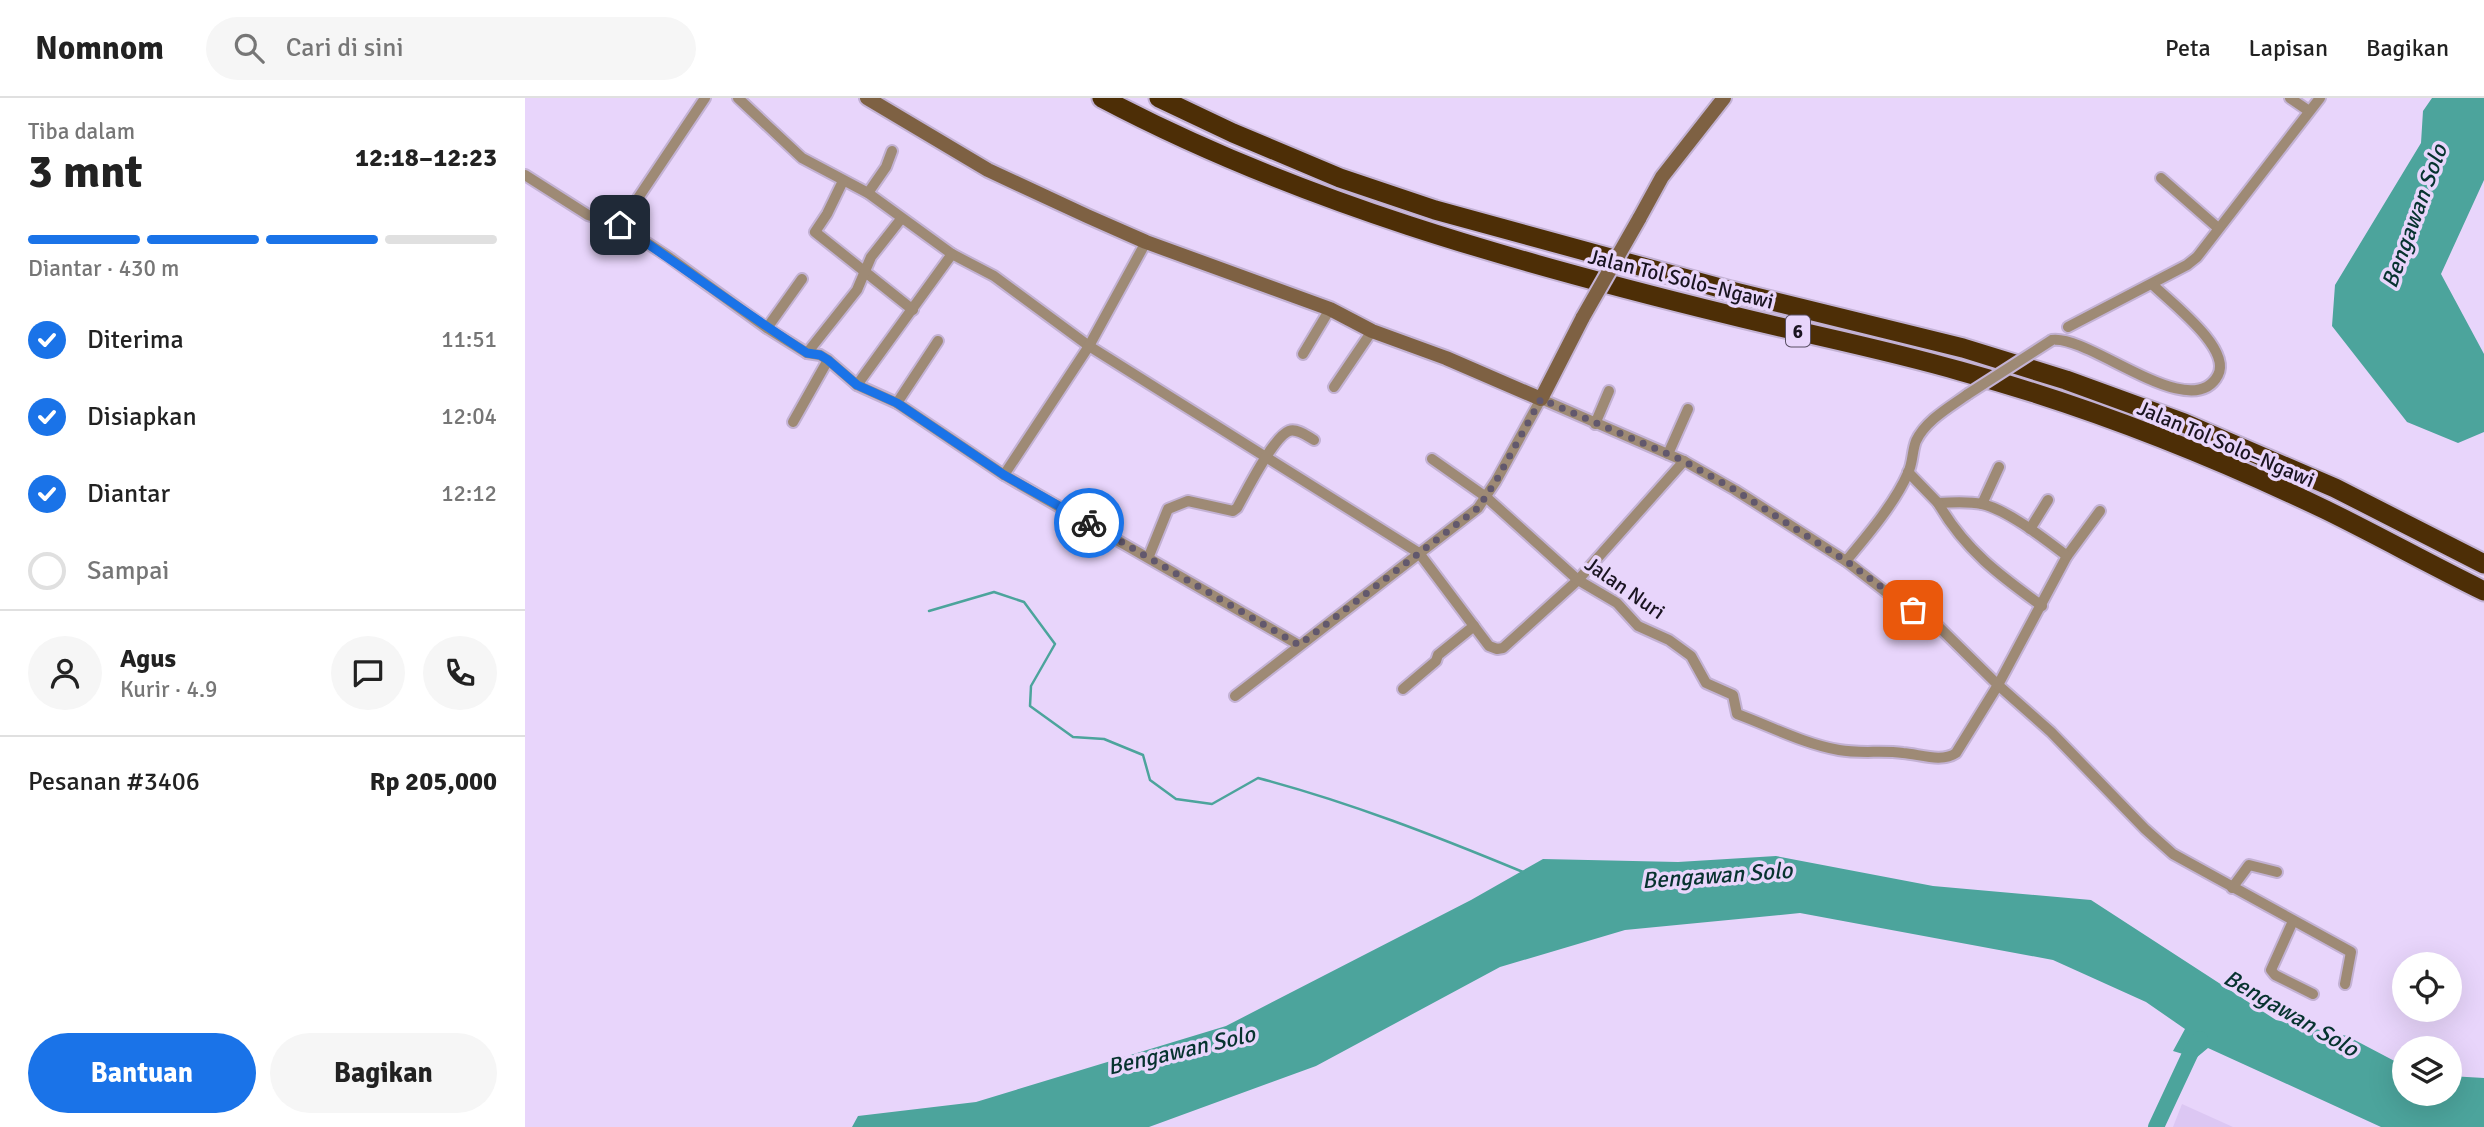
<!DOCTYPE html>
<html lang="id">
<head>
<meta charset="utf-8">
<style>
	:root { --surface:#fff; --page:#f6f6f6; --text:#222; --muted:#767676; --line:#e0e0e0; --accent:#1a73e8 }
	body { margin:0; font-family:Signika,sans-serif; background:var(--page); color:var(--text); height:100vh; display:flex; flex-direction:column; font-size:26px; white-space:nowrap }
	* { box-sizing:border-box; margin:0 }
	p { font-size:23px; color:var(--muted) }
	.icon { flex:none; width:38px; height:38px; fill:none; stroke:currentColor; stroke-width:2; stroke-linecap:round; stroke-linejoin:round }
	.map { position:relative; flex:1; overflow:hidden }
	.drawer { display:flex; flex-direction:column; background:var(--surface); width:525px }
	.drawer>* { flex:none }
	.tools { position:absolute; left:1867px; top:854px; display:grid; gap:14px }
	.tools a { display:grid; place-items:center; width:70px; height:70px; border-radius:50%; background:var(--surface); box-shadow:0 7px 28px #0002; font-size:35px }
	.pin { position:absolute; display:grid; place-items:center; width:60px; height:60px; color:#fff; margin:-30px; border-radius:14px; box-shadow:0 4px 10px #0006 }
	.courier { position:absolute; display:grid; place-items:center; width:70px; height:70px; margin:-35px; border:5px solid #1a73e8; border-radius:50%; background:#fff; color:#222; box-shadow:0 2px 9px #0007 }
	.summary em { font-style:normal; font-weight:700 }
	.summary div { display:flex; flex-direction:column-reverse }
	.summary { display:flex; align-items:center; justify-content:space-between; height:119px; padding:0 28px }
	h1 { font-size:46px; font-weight:700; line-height:52px }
	.bar { display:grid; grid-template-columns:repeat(4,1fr); gap:10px 7px; align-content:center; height:84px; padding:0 28px }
	.bar i { height:9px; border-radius:5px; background:var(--line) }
	.bar .current { background:var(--accent) }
	.bar p { grid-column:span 4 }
	.line { display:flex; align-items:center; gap:18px; padding:0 28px; border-top:2px solid var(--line) }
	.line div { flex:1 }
	.round { display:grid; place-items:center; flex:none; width:74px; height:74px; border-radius:37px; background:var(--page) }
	ol { padding:0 28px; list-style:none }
	li { display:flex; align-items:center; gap:21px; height:77px }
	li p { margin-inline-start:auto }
	li .icon { padding:7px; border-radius:50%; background:var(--accent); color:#fff; stroke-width:4 }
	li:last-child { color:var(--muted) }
	li i { width:38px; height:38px; border:4px solid var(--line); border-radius:50% }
	.action { display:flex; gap:14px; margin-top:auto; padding:14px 28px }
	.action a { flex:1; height:80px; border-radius:42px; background:var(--accent); color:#fff; font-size:28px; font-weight:700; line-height:80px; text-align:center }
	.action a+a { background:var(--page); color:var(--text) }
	header { display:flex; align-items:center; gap:42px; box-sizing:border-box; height:98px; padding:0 35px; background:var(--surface); border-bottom:2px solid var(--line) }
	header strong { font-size:33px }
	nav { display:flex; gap:38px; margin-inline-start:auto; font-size:24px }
	.search { width:490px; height:63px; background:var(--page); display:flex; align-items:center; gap:18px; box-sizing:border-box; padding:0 24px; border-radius:38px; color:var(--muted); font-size:26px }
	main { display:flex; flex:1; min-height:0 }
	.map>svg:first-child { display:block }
	.built { fill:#dcc7f3 }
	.water { fill:#4ca49c }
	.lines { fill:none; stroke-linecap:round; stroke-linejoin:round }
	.stream { stroke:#4ca49c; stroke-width:2.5 }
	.river { stroke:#4ca49c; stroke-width:16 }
	.street-casing { stroke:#c3b2d4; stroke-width:14 }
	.secondary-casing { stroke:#c3b2d4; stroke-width:18 }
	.highway-casing { stroke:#c3b2d4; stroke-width:23 }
	.street { stroke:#9e8a75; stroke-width:10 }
	.secondary { stroke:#7e6143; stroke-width:14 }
	.highway { stroke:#4d2e06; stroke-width:19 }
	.street-bridge-casing { stroke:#c3b2d4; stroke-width:14; stroke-linecap:butt }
	.secondary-bridge-casing { stroke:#c3b2d4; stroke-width:18; stroke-linecap:butt }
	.street-bridge { stroke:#9e8a75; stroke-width:10 }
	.secondary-bridge { stroke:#7e6143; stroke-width:14 }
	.done { stroke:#62586d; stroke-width:7; stroke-dasharray:0 12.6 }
	.route { stroke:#1a73e8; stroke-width:9 }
	.labels { text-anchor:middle; stroke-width:7; stroke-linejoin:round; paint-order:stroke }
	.shield { fill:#e8d5fb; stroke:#584e62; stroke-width:2 }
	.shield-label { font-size:19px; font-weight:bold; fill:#1a1421 }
	.street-label { font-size:21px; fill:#1a1421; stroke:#e8d5fb }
	.water-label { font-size:23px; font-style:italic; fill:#07332f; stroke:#e8d5fb }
</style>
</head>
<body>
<header>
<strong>Nomnom</strong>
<div class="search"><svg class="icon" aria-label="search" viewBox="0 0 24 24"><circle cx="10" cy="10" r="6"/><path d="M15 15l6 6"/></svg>Cari di sini</div>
<nav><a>Peta</a><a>Lapisan</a><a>Bagikan</a></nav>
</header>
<main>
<section class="drawer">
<div class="summary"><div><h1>3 mnt</h1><p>Tiba dalam</p></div><em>12:18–12:23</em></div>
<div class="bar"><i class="current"></i><i class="current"></i><i class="current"></i><i></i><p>Diantar · 430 m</p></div>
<ol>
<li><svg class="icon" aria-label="check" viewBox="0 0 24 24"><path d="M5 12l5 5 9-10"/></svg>Diterima<p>11:51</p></li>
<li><svg class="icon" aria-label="check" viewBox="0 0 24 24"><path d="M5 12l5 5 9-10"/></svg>Disiapkan<p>12:04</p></li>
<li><svg class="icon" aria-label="check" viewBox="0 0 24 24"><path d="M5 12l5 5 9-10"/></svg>Diantar<p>12:12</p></li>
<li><i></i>Sampai</li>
</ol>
<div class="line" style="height:126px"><a class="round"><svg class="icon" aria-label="person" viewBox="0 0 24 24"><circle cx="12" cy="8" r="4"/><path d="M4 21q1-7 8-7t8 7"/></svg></a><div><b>Agus</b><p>Kurir · 4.9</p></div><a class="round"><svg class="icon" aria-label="chat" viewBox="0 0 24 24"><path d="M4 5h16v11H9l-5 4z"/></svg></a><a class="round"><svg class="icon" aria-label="phone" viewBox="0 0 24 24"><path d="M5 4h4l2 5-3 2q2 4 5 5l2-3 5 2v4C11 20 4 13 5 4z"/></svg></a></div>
<div class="line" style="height:91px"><div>Pesanan #3406</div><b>Rp 205,000</b></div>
<div class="action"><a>Bantuan</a><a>Bagikan</a></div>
</section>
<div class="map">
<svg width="1959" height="1029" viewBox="0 0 1959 1029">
	<rect width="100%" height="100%" fill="#e8d5fb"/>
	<polygon class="built" points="1657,1006 1708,1029 1648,1029"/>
	<g class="water">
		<polygon points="1907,0 1959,0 1959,82 1916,176 1959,256 1959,334 1933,345 1882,324 1807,228 1810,187 1896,45 1898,13"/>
		<polygon points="1251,758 1408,788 1566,802 1751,922 1822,938 1879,968 1880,996 1925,996 1925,978 1959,980 1959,1029 1856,1029 1683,950 1671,960 1648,953 1660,931 1621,904 1528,862 1275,815 1100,832 975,869 791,968 624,1029 327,1029 333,1018 451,1004 701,928 946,802 1018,761 1153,764"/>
	</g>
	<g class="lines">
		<path class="stream" d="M404,513l65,-19 30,10 31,42 -24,42 -1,20 43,31 31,2 39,16 7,25 26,19 36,5 46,-26c91,24 178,58 265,94"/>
		<polyline class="river" points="1631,1029 1666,954 1675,941"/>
		<g class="street-casing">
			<g id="street">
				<polyline points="213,0 277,60 343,95 427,156 469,178 564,248 894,455 964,548 972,551 978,550 1053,482 1159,363"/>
				<polyline points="1765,0 1784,13"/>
				<polyline points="0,77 63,117 95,127 145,160 242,230 282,255 295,257 303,262 332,287 372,305 479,377 774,547"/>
				<polyline points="1636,80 1693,130"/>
				<polyline points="318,83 302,116 290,134 388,212"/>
				<polyline points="343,95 361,69 367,53"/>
				<polyline points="95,127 180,0"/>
				<polyline points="1543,229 1662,167 1672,159 1795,0"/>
				<polyline points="242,230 277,181"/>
				<path d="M1527,242c37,-6 140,86 166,35 14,-27 -49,-74 -66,-91"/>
				<polyline points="282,255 332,192 346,159 376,121"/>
				<polyline points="778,256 805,211"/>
				<polyline points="332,287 427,156"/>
				<polyline points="809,289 847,233"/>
				<polyline points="372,305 413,243"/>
				<polyline points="268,324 303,262"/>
				<polyline points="1070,326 1084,293"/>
				<polyline points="1143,356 1163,311"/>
				<path d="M907,361l54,38 92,83 39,23 21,23 31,14 22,16 15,27 27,12 4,19c33,12 67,30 102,36 21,4 43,0 64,3 16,1 39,10 53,0l42,-68 69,-129 33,-45"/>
				<path d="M1383,374l30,31c14,-1 30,-2 44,1 26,6 64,36 85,52"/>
				<polyline points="479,377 564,248 621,144"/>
				<path d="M1413,405c27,47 61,72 104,103"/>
				<polyline points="1457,406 1474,369"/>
				<polyline points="1505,431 1523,402"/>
				<path d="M624,458l19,-47 20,-8 45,10 4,-3c9,-16 36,-71 52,-77 8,-3 18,5 25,9"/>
				<path d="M1321,463c21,-25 49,-58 62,-88 5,-10 4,-22 8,-32 10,-21 34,-34 52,-47"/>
				<polyline points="878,591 911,563 913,557 949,528"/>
				<polyline points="710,598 953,410 971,383 1016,301 1159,363 1210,392 1321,463 1365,497 1411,526 1473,587 1526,634 1620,731 1648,756 1826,854 1820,886"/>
				<polyline points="1707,790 1724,767 1752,774"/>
				<polyline points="1768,823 1746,872 1750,877 1788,896"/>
			</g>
		</g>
		<g class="secondary-casing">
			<g id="secondary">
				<polyline points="342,0 463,72 562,118 621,144 805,211 847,233 921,260 1016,301 1058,219"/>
				<polyline points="1114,121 1137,79 1199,0"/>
			</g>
		</g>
		<g class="highway-casing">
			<g id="highway">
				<path d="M577,0c197,104 412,164 628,217 76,19 154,34 230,56 125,34 249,83 366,139 53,26 105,55 158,81"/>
				<polyline points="634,0 708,35 815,80 910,112 1206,193 1438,250 1541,282 1659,325 1810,390 1959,466"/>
			</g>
		</g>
		<use href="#street" class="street"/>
		<use href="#secondary" class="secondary"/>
		<use href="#highway" class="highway"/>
		<g class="street-bridge-casing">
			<polyline id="street-bridge" points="1443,296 1527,242"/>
		</g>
		<g class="secondary-bridge-casing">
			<polyline id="secondary-bridge" points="1058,219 1114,121"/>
		</g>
		<use href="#street-bridge" class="street-bridge"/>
		<use href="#secondary-bridge" class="secondary-bridge"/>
	</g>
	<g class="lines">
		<polyline class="done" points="564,425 774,547 953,410 971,383 1016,301 1159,363 1210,392 1321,463 1388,512"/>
		<path class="route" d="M95,127c63,42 123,87 187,128l13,2 8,5 29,25 40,18 107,72 85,48"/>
	</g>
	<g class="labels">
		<rect class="shield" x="1261" y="217.5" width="24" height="31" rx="5"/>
		<g class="shield-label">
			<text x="1273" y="240">6</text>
		</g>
		<g class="street-label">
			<text transform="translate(1156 181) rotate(14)" y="7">Jalan Tol Solo–Ngawi</text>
			<text transform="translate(1701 346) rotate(23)" y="7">Jalan Tol Solo–Ngawi</text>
			<text transform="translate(1100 490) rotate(35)" y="7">Jalan Nuri</text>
		</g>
		<g class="water-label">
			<text transform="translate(1889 118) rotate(-70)" y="8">Bengawan Solo</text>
			<text transform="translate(1192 777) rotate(-4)" y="8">Bengawan Solo</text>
			<text transform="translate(1766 915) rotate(30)" y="8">Bengawan Solo</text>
			<text transform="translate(656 952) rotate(-13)" y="8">Bengawan Solo</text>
		</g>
	</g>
</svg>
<div class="tools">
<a><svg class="icon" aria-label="locate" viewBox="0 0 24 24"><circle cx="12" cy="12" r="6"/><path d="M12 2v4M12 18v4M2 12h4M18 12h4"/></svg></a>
<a><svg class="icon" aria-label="layers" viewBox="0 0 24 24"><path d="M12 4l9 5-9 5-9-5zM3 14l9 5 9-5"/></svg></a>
</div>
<div class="pin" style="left:1388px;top:512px;background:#ea580c"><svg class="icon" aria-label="bag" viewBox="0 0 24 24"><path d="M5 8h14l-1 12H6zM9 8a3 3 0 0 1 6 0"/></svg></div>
<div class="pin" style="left:95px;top:127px;background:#1f2937"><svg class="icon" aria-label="home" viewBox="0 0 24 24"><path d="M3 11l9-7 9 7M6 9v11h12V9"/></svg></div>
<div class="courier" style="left:564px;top:425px"><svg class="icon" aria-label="bike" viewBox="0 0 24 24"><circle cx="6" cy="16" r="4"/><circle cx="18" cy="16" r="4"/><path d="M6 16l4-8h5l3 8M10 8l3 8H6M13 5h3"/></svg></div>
</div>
</main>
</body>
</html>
